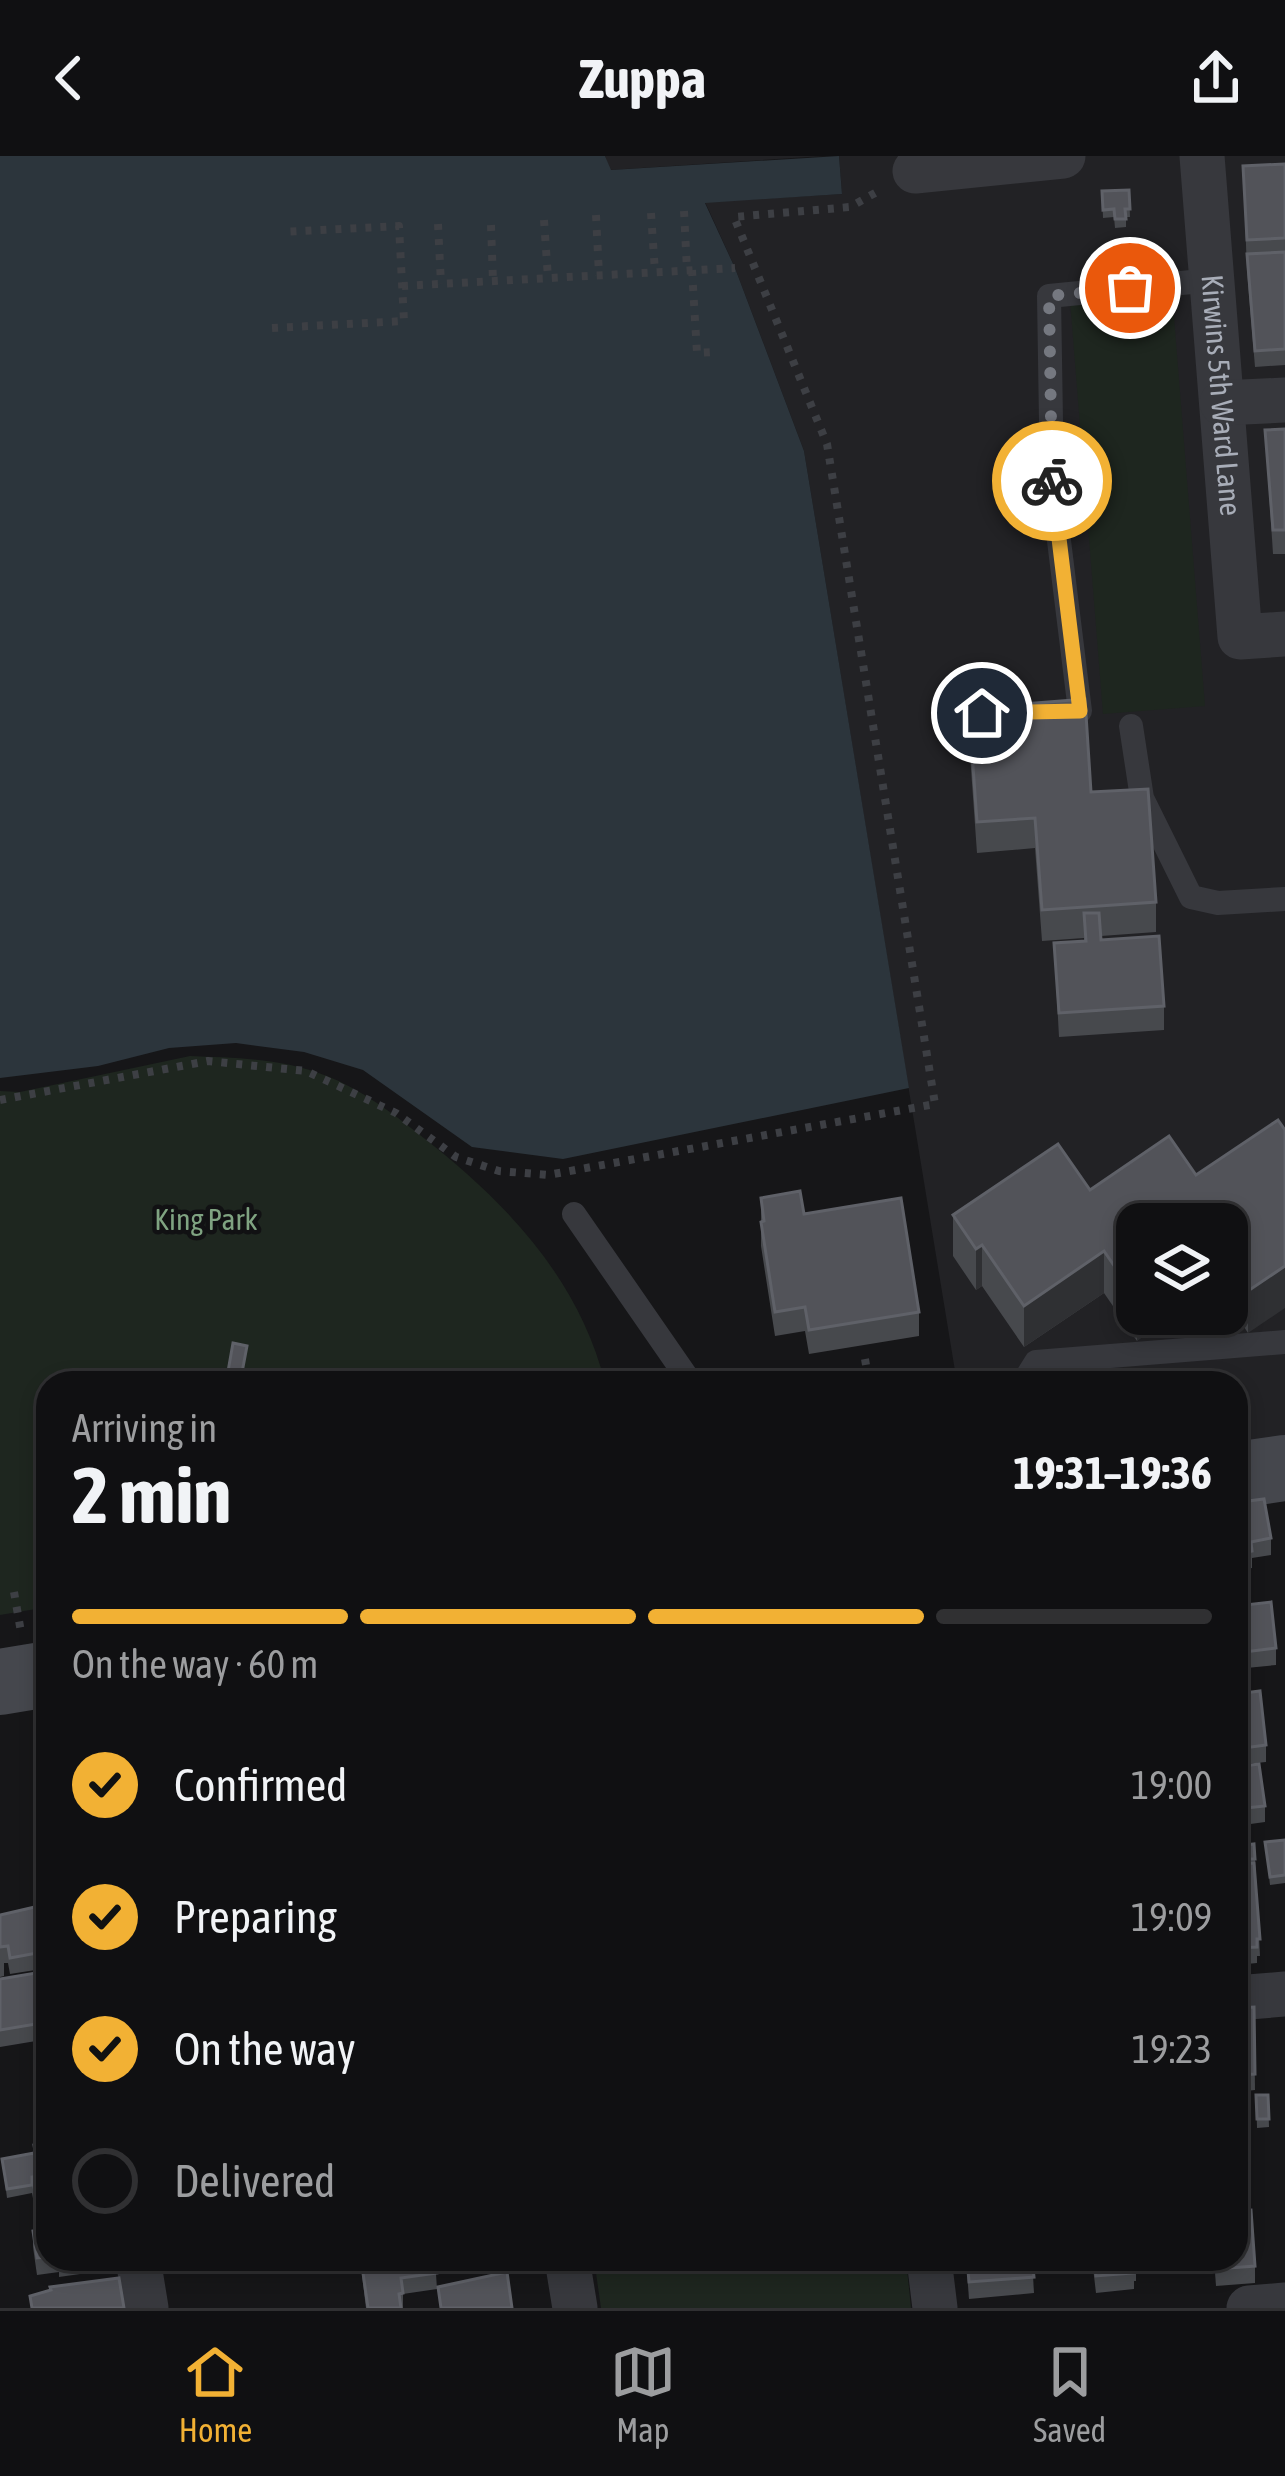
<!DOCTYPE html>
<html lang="en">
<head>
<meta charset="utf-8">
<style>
	:root { --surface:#101012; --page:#1e1e20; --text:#f1f3f6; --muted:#9c9d9f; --line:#303032; --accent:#f2b134 }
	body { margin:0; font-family:"Asap Condensed",sans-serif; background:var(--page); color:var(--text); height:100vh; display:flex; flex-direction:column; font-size:45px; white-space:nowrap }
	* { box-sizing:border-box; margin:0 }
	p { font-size:39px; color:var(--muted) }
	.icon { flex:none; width:66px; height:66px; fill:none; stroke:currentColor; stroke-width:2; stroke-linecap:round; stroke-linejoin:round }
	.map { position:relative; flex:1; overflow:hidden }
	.panel { position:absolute; left:36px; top:1215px; width:1212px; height:900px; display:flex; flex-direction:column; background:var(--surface); border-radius:36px; box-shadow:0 6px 18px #0003,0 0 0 3px var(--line) }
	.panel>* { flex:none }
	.controls { position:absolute; left:1116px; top:1047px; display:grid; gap:24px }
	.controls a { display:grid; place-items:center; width:132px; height:132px; border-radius:24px; background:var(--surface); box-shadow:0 6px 18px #0003,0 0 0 3px var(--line); font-size:60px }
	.pin { position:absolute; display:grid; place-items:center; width:102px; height:102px; color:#fff; margin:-51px; border:6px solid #fff; border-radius:50%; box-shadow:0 3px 12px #0007 }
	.courier { position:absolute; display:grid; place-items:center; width:120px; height:120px; margin:-60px; border:9px solid #f2b134; border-radius:50%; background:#fff; color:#222; box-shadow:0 3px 15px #0007 }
	.summary em { font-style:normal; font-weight:700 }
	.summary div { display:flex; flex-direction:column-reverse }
	.summary { display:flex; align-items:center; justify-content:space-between; height:204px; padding:0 36px }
	h1 { font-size:78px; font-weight:700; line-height:90px }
	.bar { display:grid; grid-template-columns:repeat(4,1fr); gap:18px 12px; align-content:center; height:144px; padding:0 36px }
	.bar i { height:15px; border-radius:9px; background:var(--line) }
	.bar .current { background:var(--accent) }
	.bar p { grid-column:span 4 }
	ol { padding:0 36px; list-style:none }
	li { display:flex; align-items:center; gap:36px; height:132px }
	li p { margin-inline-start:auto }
	li .icon { padding:12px; border-radius:50%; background:var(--accent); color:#111; stroke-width:4 }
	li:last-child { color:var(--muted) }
	li i { width:66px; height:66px; border:6px solid var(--line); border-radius:50% }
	header { display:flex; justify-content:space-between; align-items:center; height:156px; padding:0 36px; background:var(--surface); font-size:54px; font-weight:700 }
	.tab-bar { display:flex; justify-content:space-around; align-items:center; height:168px; border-top:3px solid var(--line); background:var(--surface); font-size:33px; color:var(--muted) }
	.tab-bar a { display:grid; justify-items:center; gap:6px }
	.tab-bar .current { color:var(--accent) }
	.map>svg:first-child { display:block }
	.built { fill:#222225; fill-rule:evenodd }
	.green { fill:#1e261f }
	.water { fill:#2c353c }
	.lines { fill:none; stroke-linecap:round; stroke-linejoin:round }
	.path { stroke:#3d3f44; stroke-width:8; stroke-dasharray:6 9; stroke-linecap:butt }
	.lane { stroke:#37383d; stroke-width:24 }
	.street { stroke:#37383d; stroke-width:45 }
	.secondary { stroke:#45474d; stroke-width:66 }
	.wall { fill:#47494d }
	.shaded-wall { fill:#2f3033 }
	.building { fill:#525359; stroke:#5f6168; stroke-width:3 }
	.done { stroke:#757880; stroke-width:12; stroke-dasharray:0 21.6 }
	.route { stroke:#f2b134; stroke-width:15 }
	.labels { text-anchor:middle; stroke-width:9; stroke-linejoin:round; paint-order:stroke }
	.street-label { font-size:30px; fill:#a8adb8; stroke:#111113 }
	.park-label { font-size:30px; fill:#7fa381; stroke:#111113 }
</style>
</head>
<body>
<header><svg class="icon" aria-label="back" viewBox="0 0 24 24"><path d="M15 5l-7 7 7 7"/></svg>Zuppa<svg class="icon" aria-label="share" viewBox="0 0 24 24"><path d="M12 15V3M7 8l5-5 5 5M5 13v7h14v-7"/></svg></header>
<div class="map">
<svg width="1285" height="2152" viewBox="0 0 1285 2152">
	<rect width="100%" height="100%" fill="#161618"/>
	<g class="built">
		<polygon points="605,0 824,0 610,14"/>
		<path d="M839,0h446v1341l-49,8v-122h-279l-153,-932 -69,-183 -30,-66 137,-8zM1137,1068h90v90h-90z"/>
	</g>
	<g class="green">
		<polygon points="1172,136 1205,550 1103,558 1070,144"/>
		<path d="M190,900c47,2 92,2 137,20 35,14 64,36 93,59 84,65 159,143 185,248h-557v224l-48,8v-524l20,1z"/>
		<polygon points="594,2103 906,2103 911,2152 601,2152"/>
	</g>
	<polygon class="water" points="0,0 605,0 611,14 839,0 842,38 705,47 735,112 804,295 909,932 563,1003 472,991 363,914 304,896 236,887 169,892 98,910 0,922"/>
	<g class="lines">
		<g class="path">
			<polyline points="684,55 687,114"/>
			<polyline points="651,57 655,116"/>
			<polyline points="596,59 599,119"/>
			<polyline points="544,64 548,122"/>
			<polyline points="438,68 441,128"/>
			<polyline points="491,69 493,125"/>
			<polyline points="692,114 697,197 714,196"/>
			<polyline points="402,130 735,112"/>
			<polyline points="272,172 404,165 399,70 282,76"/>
			<polyline points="0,944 208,905 306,915 396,957 456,1001 499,1015 548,1019 935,948 827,288 734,61 850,51 882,33"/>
			<polyline points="865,1203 869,1227"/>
			<polyline points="14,1436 21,1476"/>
		</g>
		<g class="lane">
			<polyline points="1063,556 1080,555 1052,328 1049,140 1212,124"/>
			<polyline points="1131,570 1142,642 1191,741 1218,747 1285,743"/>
			<polyline points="574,1058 691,1227"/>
			<polyline points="1023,1227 1036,1206 1285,1186"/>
		</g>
		<g class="street">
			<path id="s1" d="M1202,0l38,481 45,-3"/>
			<polyline points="915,15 1063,0"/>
			<polyline points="1222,247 1285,244"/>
			<polyline points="1236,1842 1285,1838"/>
			<polyline points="138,2103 146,2152"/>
			<polyline points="567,2103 575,2152"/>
			<polyline points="929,2103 935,2152"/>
			<polyline points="1249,2152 1285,2149"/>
		</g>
		<g class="secondary">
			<polyline points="1236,1319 1285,1312"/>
			<polyline points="0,1526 48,1518"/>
		</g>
	</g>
	<g class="wall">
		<polygon points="1285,8 1285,209 1255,211 1247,115 1243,10"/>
		<polygon points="1129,34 1130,61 1126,61 1126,71 1115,72 1114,61 1103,62 1102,35"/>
		<polygon points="1285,273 1285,398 1273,398 1265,274"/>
		<polygon points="968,540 1010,549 1091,636 1156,746 1156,776 1101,780 1101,784 1164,850 1164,874 1059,881 1054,787 1084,785 1084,782 1042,785 1035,692 977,697 968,571"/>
		<polygon points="1278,964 1248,1177 1227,1145 1227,1068 1137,1185 1104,1137 1024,1191 982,1130 976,1134 953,1100 953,1059 1090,1034 1196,1019"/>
		<polygon points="761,1042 804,1058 919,1156 919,1180 809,1198 805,1175 775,1180 761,1090"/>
		<polygon points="1236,1337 1248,1345 1271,1382 1271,1399 1252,1402 1252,1412 1236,1414"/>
		<polygon points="1236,1450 1276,1492 1276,1509 1236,1513"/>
		<polygon points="1236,1538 1266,1589 1266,1606 1236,1609"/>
		<polygon points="1236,1611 1265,1650 1265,1666 1236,1670"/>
		<polygon points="1285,1684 1285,1727 1270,1729 1265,1686"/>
		<polygon points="1244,1689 1255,1703 1260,1800 1257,1800 1257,1807 1236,1809 1236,1708 1244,1708"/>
		<polygon points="48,1748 48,1812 10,1818 8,1807 4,1807 4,1820 0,1821 0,1759"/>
		<polygon points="48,1815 48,1883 0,1891 0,1823"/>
		<polygon points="1254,1851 1255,1934 1236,1936 1236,1852"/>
		<polygon points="1256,1939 1268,1939 1269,1971 1257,1972"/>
		<polygon points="48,1987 48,2050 35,2053 32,2037 7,2042 2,2003 34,1997 34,1989"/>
		<polygon points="48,2072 48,2103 108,2103 108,2114 59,2121 59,2116 37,2119 33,2091 33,2075"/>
		<polygon points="189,2103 274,2103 274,2105 191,2118"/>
		<polygon points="360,2103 435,2103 437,2133 403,2138 403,2152 366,2152"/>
		<polygon points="966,2103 1032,2103 1034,2137 969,2143"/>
		<polygon points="1092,2103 1136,2103 1136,2125 1134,2125 1134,2133 1096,2137"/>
		<polygon points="1214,2103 1236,2103 1255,2110 1255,2127 1216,2130"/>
	</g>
	<g class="shaded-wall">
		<polygon points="982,1089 982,1130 976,1134 976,1093"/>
		<polygon points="1104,1095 1104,1137 1024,1191 1024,1150"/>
		<polygon points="1285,1110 1285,1152 1248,1177 1248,1135"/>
		<polygon points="1137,1143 1137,1158 1176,1158 1137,1185"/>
	</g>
	<g class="building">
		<polygon points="1285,8 1285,82 1247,84 1243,10"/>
		<polygon points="1129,34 1130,53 1125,53 1126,63 1115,63 1114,53 1103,54 1102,35"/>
		<polygon points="1285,96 1285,193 1255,195 1247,98"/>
		<polygon points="1285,273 1285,374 1273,374 1265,274"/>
		<polygon points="1009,538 1010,549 1085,543 1091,636 1148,633 1156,746 1042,754 1035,662 977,666 968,540"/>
		<polygon points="1084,757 1099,757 1101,784 1159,780 1164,850 1059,857 1054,787 1086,785"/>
		<polygon points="1278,964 1285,974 1285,1110 1248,1135 1227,1104 1227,1068 1137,1068 1137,1143 1104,1095 1024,1150 982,1089 976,1093 953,1059 1058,988 1090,1034 1169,980 1196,1019"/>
		<polygon points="800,1035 804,1058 901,1042 919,1156 809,1174 805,1151 775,1156 761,1066 764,1065 761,1042"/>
		<polygon points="233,1187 247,1190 240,1227 226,1227"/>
		<polygon points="1246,1336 1248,1345 1264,1343 1271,1382 1251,1386 1252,1395 1236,1398 1236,1337"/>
		<polygon points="1271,1446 1276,1492 1236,1497 1236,1450"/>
		<polygon points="1260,1535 1266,1589 1236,1593 1236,1538"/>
		<polygon points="1259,1608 1265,1650 1236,1653 1236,1611"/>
		<polygon points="1285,1684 1285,1719 1270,1721 1265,1686"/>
		<polygon points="1254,1688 1255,1703 1244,1703 1244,1689"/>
		<polygon points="1254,1707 1260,1783 1257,1783 1257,1791 1236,1792 1236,1708"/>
		<polygon points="48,1748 48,1795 10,1802 8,1790 0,1791 0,1759"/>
		<polygon points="48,1815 48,1866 0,1874 0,1823"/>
		<polygon points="1254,1851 1255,1918 1236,1919 1236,1852"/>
		<polygon points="1256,1939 1268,1939 1269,1963 1257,1963"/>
		<polygon points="48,1987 48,2034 35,2036 32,2021 39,2020 34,1989"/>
		<polygon points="34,1997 38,2020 32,2021 32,2029 7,2033 2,2003"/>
		<polygon points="1251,2054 1255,2110 1216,2113 1215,2103 1236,2103 1236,2055"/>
		<polygon points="48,2072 48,2101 37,2102 33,2075"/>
		<polygon points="361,2103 435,2103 437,2117 401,2122 403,2137 399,2138 401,2152 368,2152"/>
		<polygon points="967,2103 1032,2103 1034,2121 969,2126"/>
		<polygon points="1094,2103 1136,2103 1136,2109 1133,2109 1134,2117 1096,2120"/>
		<polygon points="507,2116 512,2152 441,2152 438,2131"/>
		<polygon points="119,2122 124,2152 32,2152 30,2140 51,2134 50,2131"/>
	</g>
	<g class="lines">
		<polyline class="done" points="1052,325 1049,140 1130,132"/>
		<polyline class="route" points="982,557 1080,555 1052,325"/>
	</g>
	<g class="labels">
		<g class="street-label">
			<text dy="10" stroke="none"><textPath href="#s1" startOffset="240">Kirwins 5th Ward Lane</textPath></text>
		</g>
		<g class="park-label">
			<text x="206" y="1074">King Park</text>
		</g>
	</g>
</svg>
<div class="controls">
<a><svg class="icon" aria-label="layers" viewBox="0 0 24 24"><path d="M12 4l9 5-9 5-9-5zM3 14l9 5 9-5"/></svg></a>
</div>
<div class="pin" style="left:1130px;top:132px;background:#ea580c"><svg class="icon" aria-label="bag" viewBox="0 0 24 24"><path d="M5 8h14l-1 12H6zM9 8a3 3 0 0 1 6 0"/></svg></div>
<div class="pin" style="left:982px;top:557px;background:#1f2937"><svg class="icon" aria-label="home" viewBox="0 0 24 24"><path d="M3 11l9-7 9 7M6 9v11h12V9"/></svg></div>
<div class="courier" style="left:1052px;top:325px"><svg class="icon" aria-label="bike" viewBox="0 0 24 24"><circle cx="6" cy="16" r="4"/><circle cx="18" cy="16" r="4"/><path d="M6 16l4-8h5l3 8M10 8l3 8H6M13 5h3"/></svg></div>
<section class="panel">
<div class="summary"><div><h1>2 min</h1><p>Arriving in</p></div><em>19:31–19:36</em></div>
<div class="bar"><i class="current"></i><i class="current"></i><i class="current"></i><i></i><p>On the way · 60 m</p></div>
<ol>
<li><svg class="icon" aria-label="check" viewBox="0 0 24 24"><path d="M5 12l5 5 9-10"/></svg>Confirmed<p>19:00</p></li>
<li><svg class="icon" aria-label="check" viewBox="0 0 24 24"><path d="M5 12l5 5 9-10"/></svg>Preparing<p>19:09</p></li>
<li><svg class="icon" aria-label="check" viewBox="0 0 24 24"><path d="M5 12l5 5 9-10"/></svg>On the way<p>19:23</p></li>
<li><i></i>Delivered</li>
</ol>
</section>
</div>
<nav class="tab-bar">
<a class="current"><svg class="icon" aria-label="home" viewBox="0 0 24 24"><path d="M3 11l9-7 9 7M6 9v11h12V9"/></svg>Home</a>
<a><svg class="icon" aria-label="map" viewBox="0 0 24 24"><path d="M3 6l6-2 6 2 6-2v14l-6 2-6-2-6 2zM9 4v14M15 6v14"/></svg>Map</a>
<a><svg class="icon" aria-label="saved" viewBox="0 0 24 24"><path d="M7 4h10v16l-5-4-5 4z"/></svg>Saved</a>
</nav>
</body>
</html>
